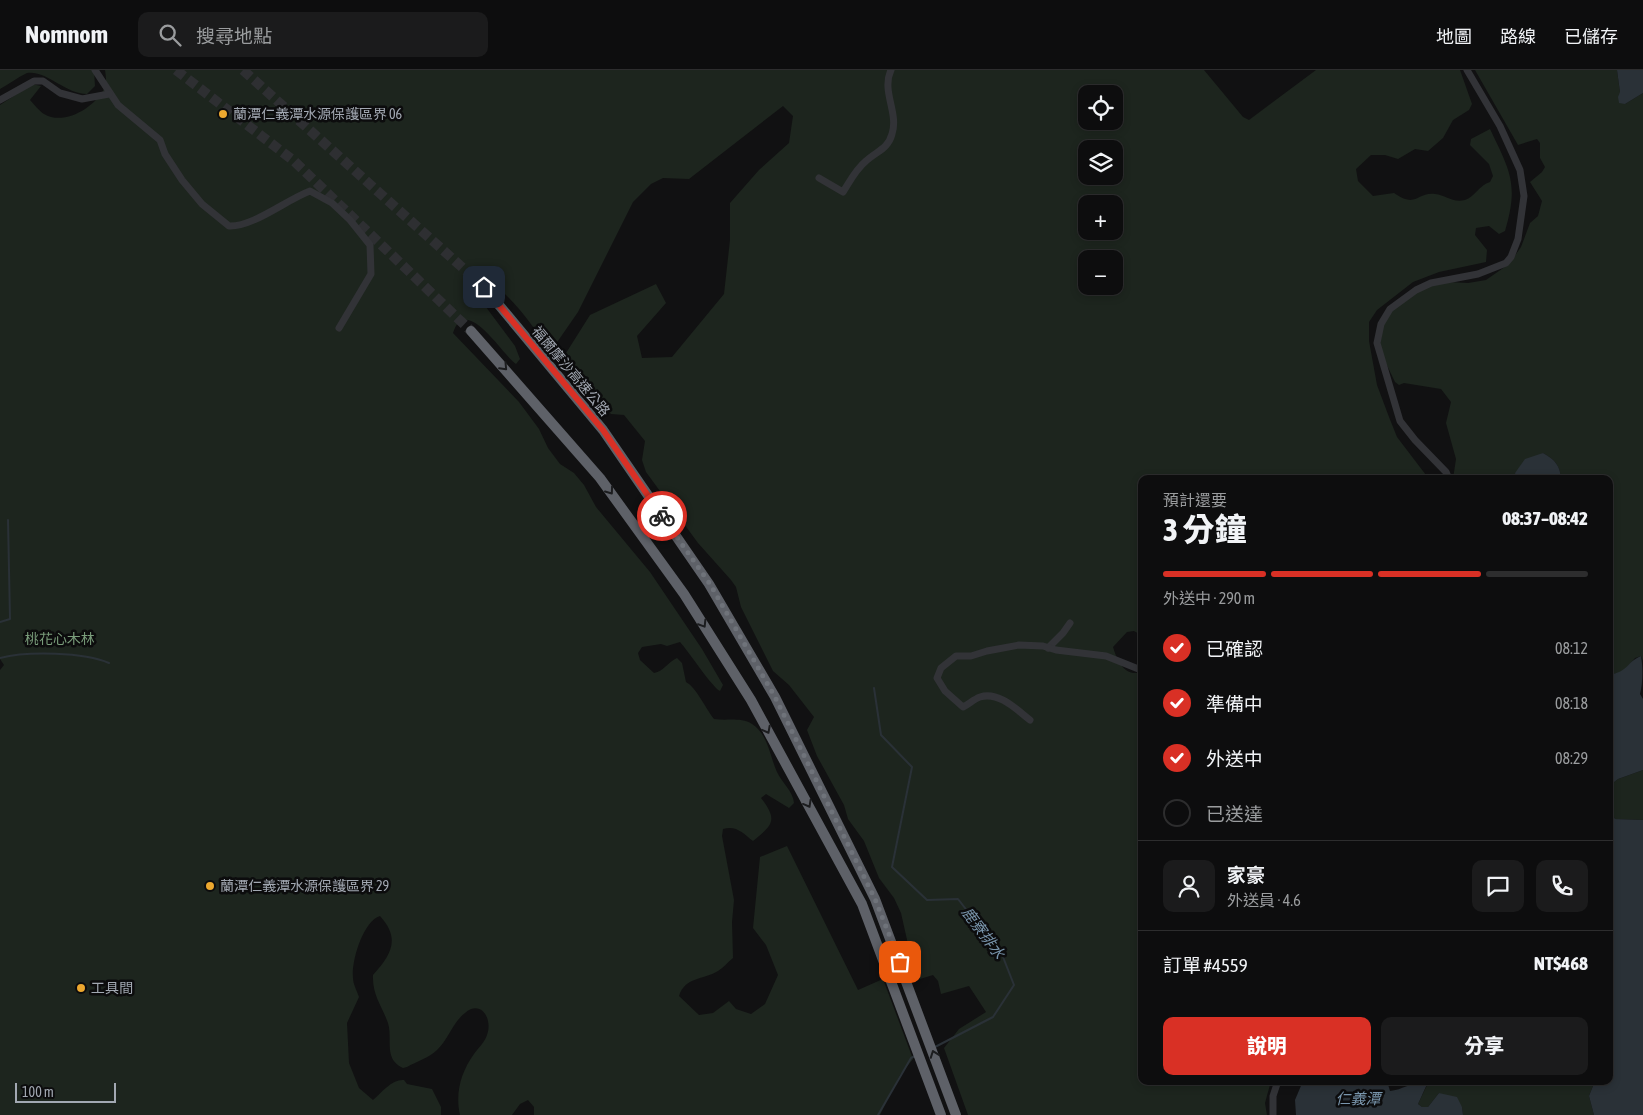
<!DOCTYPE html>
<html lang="zh-TW">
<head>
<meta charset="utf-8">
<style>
	:root { --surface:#0d0d0e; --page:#1b1b1c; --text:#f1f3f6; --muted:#9a9c9e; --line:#2d2d2e; --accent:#d93025 }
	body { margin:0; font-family:"Asap Condensed","Noto Sans TC",sans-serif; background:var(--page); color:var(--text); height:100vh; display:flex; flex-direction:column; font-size:19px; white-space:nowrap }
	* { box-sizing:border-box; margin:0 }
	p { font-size:16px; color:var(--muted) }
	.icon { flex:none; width:28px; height:28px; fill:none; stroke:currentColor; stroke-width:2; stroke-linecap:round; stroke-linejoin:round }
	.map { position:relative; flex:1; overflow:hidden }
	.details { position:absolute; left:1138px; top:405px; width:475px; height:610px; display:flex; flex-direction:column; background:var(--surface); border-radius:10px; box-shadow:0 2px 8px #0003,0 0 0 1px var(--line) }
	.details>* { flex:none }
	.tools { position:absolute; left:1078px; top:15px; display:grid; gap:10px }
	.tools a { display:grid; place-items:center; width:45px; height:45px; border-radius:10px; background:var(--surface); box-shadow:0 2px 8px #0003,0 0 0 1px var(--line); font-size:25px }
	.scale { position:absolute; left:15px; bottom:12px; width:101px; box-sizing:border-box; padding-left:5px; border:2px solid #a2a8b2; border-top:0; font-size:14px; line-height:18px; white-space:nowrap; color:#a2a8b2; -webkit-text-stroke:4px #0c0c0d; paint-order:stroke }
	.pin { position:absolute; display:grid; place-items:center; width:42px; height:42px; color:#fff; margin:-21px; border-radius:10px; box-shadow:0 2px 8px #0006 }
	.courier { position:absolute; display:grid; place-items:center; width:50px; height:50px; margin:-25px; border:4px solid #d93025; border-radius:50%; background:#fff; color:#222; box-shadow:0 1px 6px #0007 }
	.headline em { font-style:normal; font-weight:800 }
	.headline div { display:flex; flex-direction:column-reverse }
	.headline { display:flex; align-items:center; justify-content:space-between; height:85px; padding:0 25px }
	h1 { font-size:32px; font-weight:800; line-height:38px }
	.bar { display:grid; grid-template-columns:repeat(4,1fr); gap:8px 5px; align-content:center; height:60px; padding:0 25px }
	.bar i { height:6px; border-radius:4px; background:var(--line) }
	.bar .selected { background:var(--accent) }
	.bar p { grid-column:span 4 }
	.line { display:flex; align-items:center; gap:12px; padding:0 25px; border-top:1px solid var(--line) }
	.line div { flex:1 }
	.round { display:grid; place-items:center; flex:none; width:52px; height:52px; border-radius:10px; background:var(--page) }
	ol { padding:0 25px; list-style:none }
	li { display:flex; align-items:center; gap:15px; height:55px }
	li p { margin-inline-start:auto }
	li .icon { padding:5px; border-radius:50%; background:var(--accent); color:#fff; stroke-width:4 }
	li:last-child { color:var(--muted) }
	li i { width:28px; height:28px; border:2px solid var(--line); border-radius:50% }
	.cta { display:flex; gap:10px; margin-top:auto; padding:10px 25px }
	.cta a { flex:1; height:58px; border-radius:10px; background:var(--accent); color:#fff; font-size:20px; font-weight:800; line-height:58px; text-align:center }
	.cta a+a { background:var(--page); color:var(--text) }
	header { display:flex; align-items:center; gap:30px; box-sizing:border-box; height:70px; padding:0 25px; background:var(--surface); border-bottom:1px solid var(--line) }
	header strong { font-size:24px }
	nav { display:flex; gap:28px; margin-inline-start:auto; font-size:18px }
	.search { width:350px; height:45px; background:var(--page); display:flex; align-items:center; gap:12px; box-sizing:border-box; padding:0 18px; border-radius:10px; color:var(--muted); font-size:19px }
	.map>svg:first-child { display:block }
	.green { fill:#1d251e; fill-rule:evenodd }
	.water { fill:#2a3137 }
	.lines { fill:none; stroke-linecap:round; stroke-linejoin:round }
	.stream { stroke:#2a3137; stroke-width:2 }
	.highway-tunnel { stroke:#2e2f32; stroke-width:10; stroke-dasharray:10 5; stroke-linecap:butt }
	.minor { stroke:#323337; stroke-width:7 }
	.highway { stroke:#5e6168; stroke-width:10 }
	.oneway { stroke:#1c1d1f }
	.done { stroke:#6f737a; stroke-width:5; stroke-dasharray:0 9 }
	.route { stroke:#d93025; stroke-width:6 }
	.poi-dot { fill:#eca82f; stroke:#0c0c0d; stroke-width:2 }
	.labels { text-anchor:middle; stroke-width:5; stroke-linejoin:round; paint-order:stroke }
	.poi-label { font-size:14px; fill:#a2a8b2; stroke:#0c0c0d; text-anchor:start }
	.street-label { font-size:14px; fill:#a2a8b2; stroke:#0c0c0d }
	.park-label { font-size:14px; fill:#7a9d7b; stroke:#0c0c0d }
	.water-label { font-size:15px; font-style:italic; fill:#7a96ad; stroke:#0c0c0d }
</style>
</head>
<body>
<header>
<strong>Nomnom</strong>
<div class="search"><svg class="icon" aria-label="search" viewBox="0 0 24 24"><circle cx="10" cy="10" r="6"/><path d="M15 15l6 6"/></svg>搜尋地點</div>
<nav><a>地圖</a><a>路線</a><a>已儲存</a></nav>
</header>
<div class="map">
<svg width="1643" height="1045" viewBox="0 0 1643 1045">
	<rect width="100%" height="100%" fill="#111112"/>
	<g class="green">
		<path d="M0,0h94l1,16 -8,8c-22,0 -40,-24 -60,-21 -9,4 -18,11 -27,16z"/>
		<path d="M105,0h1099l39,47 6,3 67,-50h144l12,34 -3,6 -16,10 -10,18 -15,13 -13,-2 -17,10 -13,-4h-14l-15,14 2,12 15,15 21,-3c23,16 22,-1 41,1 11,1 17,9 30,6 10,-3 14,-15 25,-18l3,-6 -4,-12 -19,-19 1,-6 19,-10c20,42 29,55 15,102l-6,3 -10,-8 -13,2 -1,7 12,15 -1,12 -47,10 -26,10 -36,28 -8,12v19l8,44 12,32 8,20 32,42h-288v156l-7,-4 -7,1 -14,15c4,13 10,27 24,26l4,-5v413h130l-6,22 2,12h-299l-24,-67 15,-19 27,-17 -17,-26 -28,8 -3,-13 -5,-6 -13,4 -10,-26 -9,-40 -7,-15 -15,-20 -15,-37 -16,-22 -4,-14 -27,-49 -10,-26 7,-13 -25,-32 -16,-14 -32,-64 -5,-20 -5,-7 -33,-37 -52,-71 -4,-12 3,-19 -21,-26 -13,-1 -50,-53 29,-46 66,-31 10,19 -29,33 5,22 30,-1 52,-63 6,-54v-37l29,-33 30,-27 4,-27 -10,-10 -94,73 -26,-1 -12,6 -18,18 -55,110 -27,39c-21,-27 -42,-63 -74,-75l-5,4 -1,7 44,59 5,13 -4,5c-13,-8 -50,-71 -63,-31l66,69 20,27 9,19 12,16 14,9 10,12 12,22 54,65 52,77 21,36 -3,6c-8,-4 -31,-39 -40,-49l-13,4 -6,-2 -19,3 -4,6 2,7 14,13c10,-2 14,-11 23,-15l5,5 4,19c10,5 20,27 28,37 13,2 27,-2 38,5 16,10 18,33 25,48 5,11 16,19 17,31l-5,5 -23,-14 -5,4c17,22 12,27 -8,43 -10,-8 -17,-16 -30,-12l-1,7 12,64 -2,22 1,36c-5,4 -10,10 -15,13 -15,9 -33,6 -39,25l20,19 14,-2 16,-12 7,8 15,5 14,-10 13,-29 -12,-30 -13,-17 7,-71 27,-11 71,144 25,-11 30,80 -13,16 -20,40h-346v-8l-6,-7 -8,4 -8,11h-52c-5,-22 1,-43 14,-61 4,-6 11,-12 13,-19 6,-16 -6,-36 -22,-22 -12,9 -17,27 -28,37 -7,7 -21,12 -30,17l-4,1c-20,-9 -10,-29 -15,-45 -6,-17 -16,-28 -15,-48 18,-20 28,-36 7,-59 -17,5 -29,46 -27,62 0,6 4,13 6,19l-12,26 2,40 10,25 14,12c9,-8 19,-21 31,-20l3,4 25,5 9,18v8h-441v-445l4,-5 -4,-6v-554l32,-21 9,2 -11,14c4,4 9,11 14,14 20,12 50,-6 60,-25 3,-6 2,-12 1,-19zM1086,24h28v27h-28zM1086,79h28v27h-28zM1086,134h28v27h-28zM1086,189h28v27h-28z"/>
		<path d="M1475,0h142l3,22 5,12 18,-11v568l-2,-5 -6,2 -12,14 -14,3v-196h-48c-1,-14 -6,-19 -18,-26l-28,20 1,6h-63l3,-20 -10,-36 5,-21 -10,-13 -37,-6 -5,2 -4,-3 -13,-27 -2,-11 2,-16 10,-20 27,-20 28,-6 21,1 18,-3 23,-16 12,-17 9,-24 8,-7 4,-15 -12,-19 12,-10 3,-5 -5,-9v-15l-3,-4 -19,6z"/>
		<polygon points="1643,700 1643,750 1615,749 1609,737 1609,716 1618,709"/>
		<polygon points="1427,1011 1595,1011 1589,1026 1594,1045 1463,1045 1462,1037 1439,1023 1428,1037 1422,1037 1418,1034 1428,1013"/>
	</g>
	<g class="water">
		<polygon points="1617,0 1643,0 1643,23 1625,34 1619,33 1618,27 1620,22"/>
		<path d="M1543,383c12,7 17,12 18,26h-45l-1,-6 10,-14z"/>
		<path d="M1641,586c2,11 2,27 -1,38l3,5v71l-25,9 -9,7v-111c21,-4 17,-13 32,-19z"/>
		<polygon points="1609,737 1615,749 1643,750 1643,1045 1594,1045 1589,1026 1595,1011 1609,1011"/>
		<path d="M1303,1011h84l3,10c13,-1 27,-12 38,-9l-10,22 4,3h6l11,-14 18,4 5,10 1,8h-167l-1,-15z"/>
	</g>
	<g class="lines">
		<g class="stream">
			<polyline points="0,552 10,549 8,450"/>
			<path d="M0,588c27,-7 84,-6 109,5"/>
			<polyline points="874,618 881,665 912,697 892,797 927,830 958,829 1003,887 1014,915 993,947 935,977"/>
			<polyline points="878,1045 911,988 915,986"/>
		</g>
		<g class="highway-tunnel">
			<polyline points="176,0 294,91 471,261"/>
			<polyline points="243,0 484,217"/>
		</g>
		<g class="minor">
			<path d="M95,0l23,35 42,35 5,14 17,26 20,24 27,22c24,1 57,-26 81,-35l22,12 18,17 20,25 1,29 -32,54"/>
			<polyline points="0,30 34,11 43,11 60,23 82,29 109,24"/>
			<path d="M819,108l24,14c7,-11 13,-23 23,-31 11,-10 22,-12 26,-27 7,-21 -11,-43 -1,-64"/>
			<polyline points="1449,409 1446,402 1415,370 1400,351 1377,273 1381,254 1390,239 1416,220 1431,213 1478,204 1506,193 1511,187 1518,169 1524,126 1520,100 1500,56 1467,0"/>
			<polyline points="1048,578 1063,563 1070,553"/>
			<path d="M1030,650c-13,-10 -31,-29 -50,-23 -6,2 -11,7 -17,10l-18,-16 -8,-13 4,-10 15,-12h15l16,-5 32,-6 24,1 13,4 50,6 35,14"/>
			<polyline points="1273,1045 1273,1026 1278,1011"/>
		</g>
		<g class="highway">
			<polyline points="484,217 603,360 709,514 775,627 875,829 956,1045"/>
			<polyline points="471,261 600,408 684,524 751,630 862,834 941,1045"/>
		</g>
	</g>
	<defs><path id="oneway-chevron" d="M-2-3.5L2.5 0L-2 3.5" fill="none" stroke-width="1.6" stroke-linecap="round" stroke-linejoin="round" transform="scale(1.25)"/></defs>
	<g class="oneway">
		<use href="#oneway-chevron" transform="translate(504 297) rotate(47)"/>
		<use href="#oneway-chevron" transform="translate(610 421) rotate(54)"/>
		<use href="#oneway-chevron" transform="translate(703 554) rotate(58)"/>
		<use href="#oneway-chevron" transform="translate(767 660) rotate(62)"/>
		<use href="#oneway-chevron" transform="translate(808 734) rotate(61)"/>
		<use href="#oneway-chevron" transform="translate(934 984) rotate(-110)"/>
	</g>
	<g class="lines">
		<polyline class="done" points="662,446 710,514 775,627 875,829 900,892"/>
		<polyline class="route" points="484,217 603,360 662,446"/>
	</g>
	<g class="poi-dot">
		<circle cx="223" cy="44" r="5"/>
		<circle cx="210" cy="816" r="5"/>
		<circle cx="81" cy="918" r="5"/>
	</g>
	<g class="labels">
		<g class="poi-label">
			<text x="233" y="49">蘭潭仁義潭水源保護區界 06</text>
			<text x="220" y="821">蘭潭仁義潭水源保護區界 29</text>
			<text x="91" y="923">工具間</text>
		</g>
		<g class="street-label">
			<text transform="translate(571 301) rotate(50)" y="5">福爾摩沙高速公路</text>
		</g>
		<g class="park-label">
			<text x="60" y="574">桃花心木林</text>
		</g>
		<g class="water-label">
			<text transform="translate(983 863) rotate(53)" y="5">鹿寮排水</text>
			<text x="1358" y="1034">仁義潭</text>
		</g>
	</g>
</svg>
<div class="tools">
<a><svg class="icon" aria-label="locate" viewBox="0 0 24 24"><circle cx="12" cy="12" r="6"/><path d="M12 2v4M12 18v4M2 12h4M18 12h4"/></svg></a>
<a><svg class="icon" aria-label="layers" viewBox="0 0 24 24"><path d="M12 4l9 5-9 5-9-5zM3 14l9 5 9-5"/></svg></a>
<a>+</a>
<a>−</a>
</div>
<div class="scale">100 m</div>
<div class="pin" style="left:900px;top:892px;background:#ea580c"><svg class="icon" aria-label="bag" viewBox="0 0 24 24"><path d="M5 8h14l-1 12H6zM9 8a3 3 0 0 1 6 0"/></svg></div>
<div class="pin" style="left:484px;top:217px;background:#1f2937"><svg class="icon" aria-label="home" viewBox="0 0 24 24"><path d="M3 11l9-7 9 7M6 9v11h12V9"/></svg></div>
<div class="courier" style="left:662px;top:446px"><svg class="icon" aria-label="bike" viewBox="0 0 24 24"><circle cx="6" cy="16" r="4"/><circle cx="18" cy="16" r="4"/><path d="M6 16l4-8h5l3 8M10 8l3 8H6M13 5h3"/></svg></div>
<section class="details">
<div class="headline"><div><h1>3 分鐘</h1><p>預計還要</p></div><em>08:37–08:42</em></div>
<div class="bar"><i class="selected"></i><i class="selected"></i><i class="selected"></i><i></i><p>外送中 · 290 m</p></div>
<ol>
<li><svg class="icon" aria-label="check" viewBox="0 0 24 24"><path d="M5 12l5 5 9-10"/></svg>已確認<p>08:12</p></li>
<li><svg class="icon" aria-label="check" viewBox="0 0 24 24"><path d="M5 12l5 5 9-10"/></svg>準備中<p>08:18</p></li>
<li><svg class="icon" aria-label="check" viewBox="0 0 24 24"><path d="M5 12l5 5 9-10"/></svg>外送中<p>08:29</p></li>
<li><i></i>已送達</li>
</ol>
<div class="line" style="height:90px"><a class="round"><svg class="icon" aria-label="person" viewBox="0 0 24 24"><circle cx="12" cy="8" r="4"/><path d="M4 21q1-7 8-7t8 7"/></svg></a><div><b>家豪</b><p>外送員 · 4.6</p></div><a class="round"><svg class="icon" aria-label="chat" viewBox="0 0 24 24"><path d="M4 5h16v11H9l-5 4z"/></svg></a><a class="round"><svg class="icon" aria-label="phone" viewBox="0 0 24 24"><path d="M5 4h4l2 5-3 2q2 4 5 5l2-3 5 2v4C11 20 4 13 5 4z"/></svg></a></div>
<div class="line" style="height:65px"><div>訂單 #4559</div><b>NT$468</b></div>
<div class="cta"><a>說明</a><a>分享</a></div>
</section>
</div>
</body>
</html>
